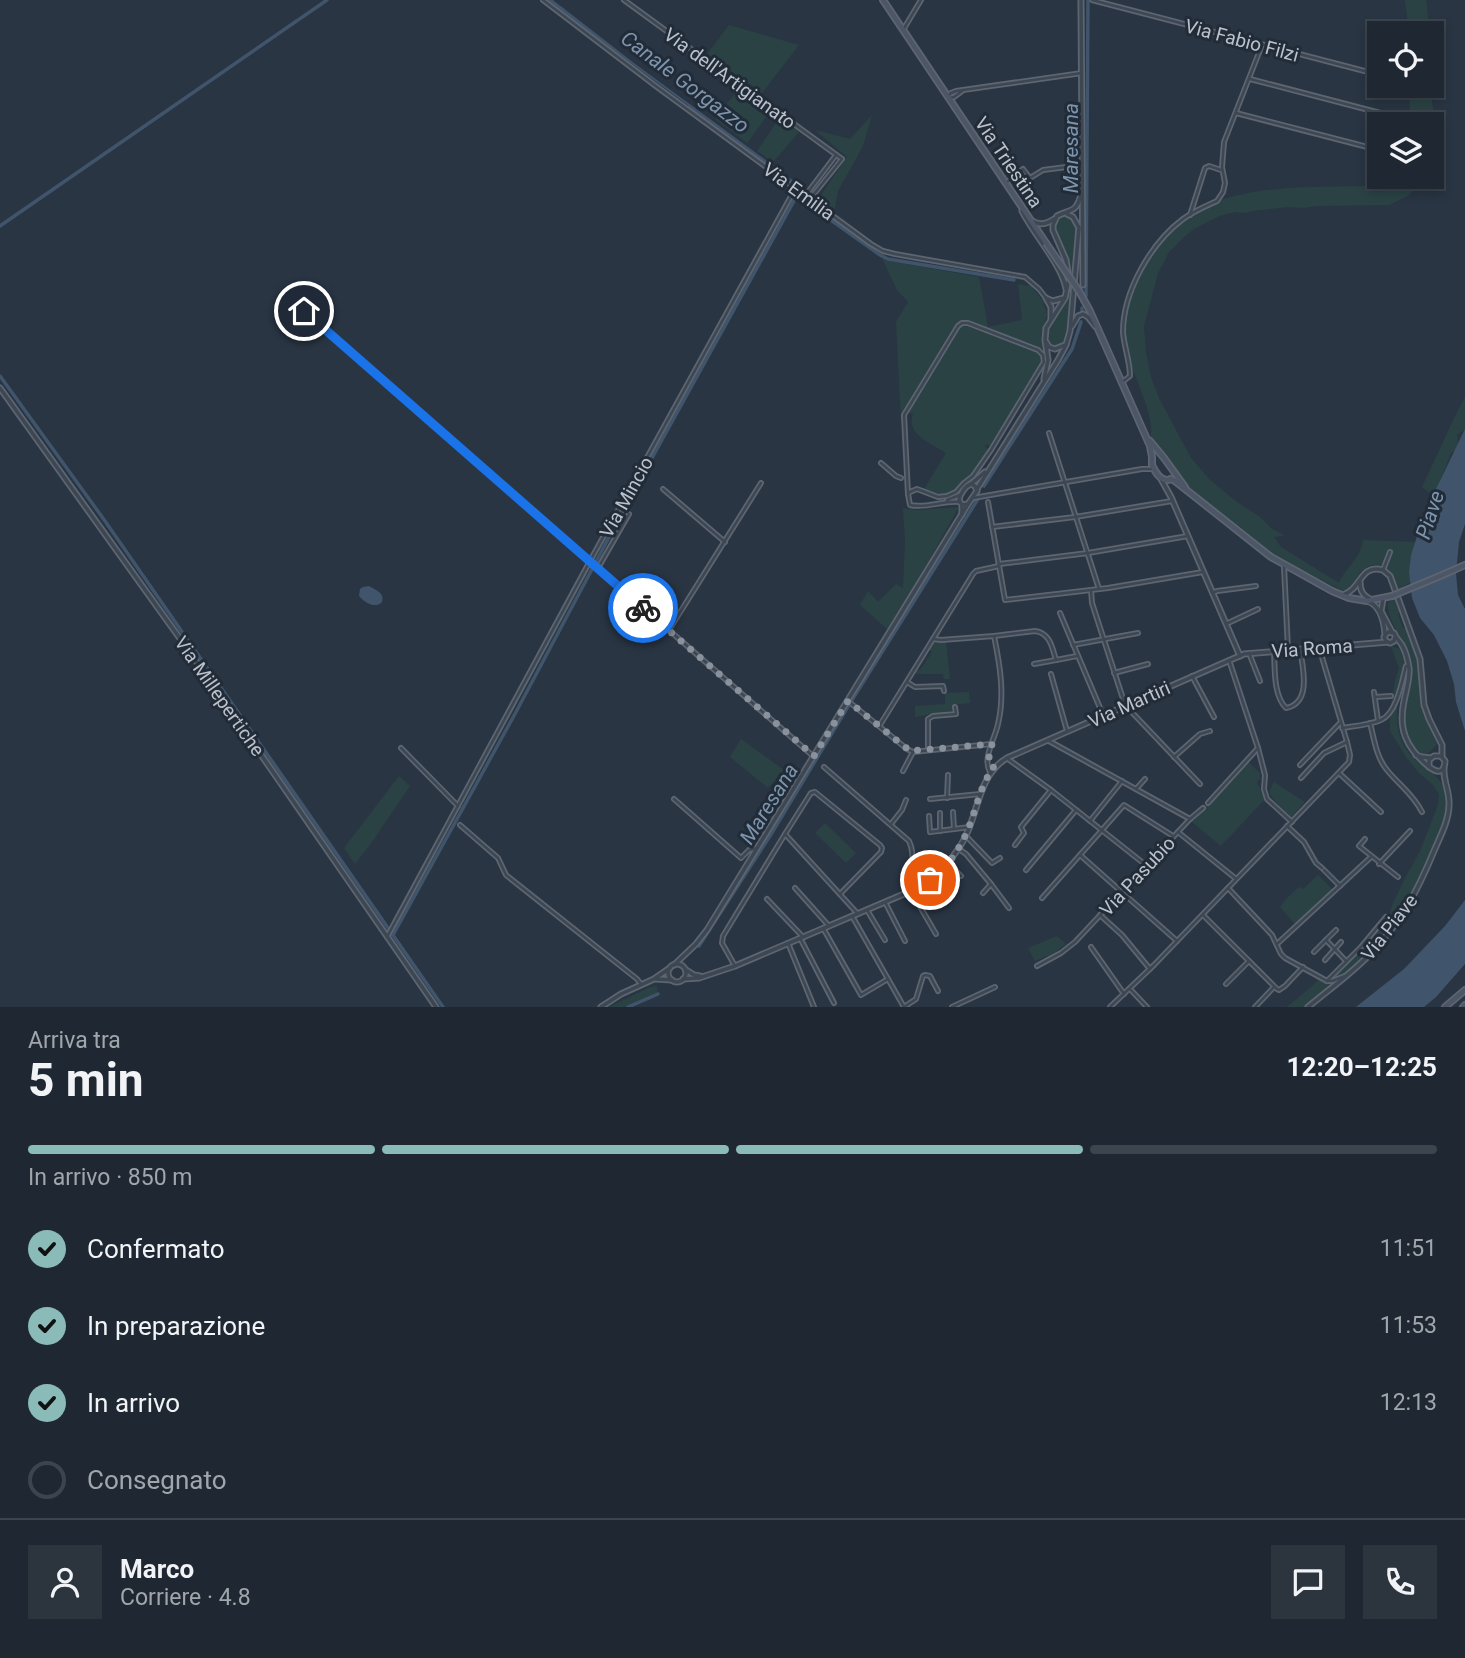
<!DOCTYPE html>
<html lang="it">
<head>
<meta charset="utf-8">
<style>
	:root { --surface:#1f2832; --page:#2c343e; --text:#f1f3f6; --muted:#a1a6ac; --line:#3c444d; --accent:#8bbbb9 }
	body { margin:0; font-family:Roboto,sans-serif; background:var(--page); color:var(--text); height:100vh; display:flex; flex-direction:column; font-size:26px; white-space:nowrap }
	* { box-sizing:border-box; margin:0 }
	p { font-size:23px; color:var(--muted) }
	.icon { flex:none; width:38px; height:38px; fill:none; stroke:currentColor; stroke-width:2; stroke-linecap:round; stroke-linejoin:round }
	.map { position:relative; height:1007px; overflow:hidden }
	.drawer { display:flex; flex-direction:column; background:var(--surface); flex:1 }
	.drawer>* { flex:none }
	.controls { position:absolute; left:1367px; top:21px; display:grid; gap:14px }
	.controls a { display:grid; place-items:center; width:77px; height:77px; border-radius:0px; background:var(--surface); box-shadow:0 4px 10px #0003,0 0 0 2px var(--line); font-size:35px }
	.pin { position:absolute; display:grid; place-items:center; width:60px; height:60px; color:#fff; margin:-30px; border:4px solid #fff; border-radius:50%; box-shadow:0 2px 7px #0007 }
	.courier { position:absolute; display:grid; place-items:center; width:70px; height:70px; margin:-35px; border:5px solid #1a73e8; border-radius:50%; background:#fff; color:#222; box-shadow:0 2px 9px #0007 }
	.summary em { font-style:normal; font-weight:700 }
	.summary div { display:flex; flex-direction:column-reverse }
	.summary { display:flex; align-items:center; justify-content:space-between; height:119px; padding:0 28px }
	h1 { font-size:46px; font-weight:700; line-height:52px }
	.bar { display:grid; grid-template-columns:repeat(4,1fr); gap:10px 7px; align-content:center; height:84px; padding:0 28px }
	.bar i { height:9px; border-radius:5px; background:var(--line) }
	.bar .active { background:var(--accent) }
	.bar p { grid-column:span 4 }
	.line { display:flex; align-items:center; gap:18px; padding:0 28px; border-top:2px solid var(--line) }
	.line div { flex:1 }
	.round { display:grid; place-items:center; flex:none; width:74px; height:74px; border-radius:0px; background:var(--page) }
	ol { padding:0 28px; list-style:none }
	li { display:flex; align-items:center; gap:21px; height:77px }
	li p { margin-inline-start:auto }
	li .icon { padding:7px; border-radius:50%; background:var(--accent); color:#111; stroke-width:4 }
	li:last-child { color:var(--muted) }
	li i { width:38px; height:38px; border:4px solid var(--line); border-radius:50% }
	.map>svg:first-child { display:block }
	.green { fill:#2b4244 }
	.water { fill:#40546b }
	.lines { fill:none; stroke-linecap:round; stroke-linejoin:round }
	.canal { stroke:#40546b; stroke-width:3.5 }
	.minor-casing { stroke:#5c6570; stroke-width:6 }
	.tertiary-casing { stroke:#5c6570; stroke-width:7 }
	.secondary-casing { stroke:#5c6570; stroke-width:8 }
	.minor { stroke:#3d4753; stroke-width:2.5 }
	.tertiary { stroke:#3d4753; stroke-width:3.5 }
	.secondary { stroke:#4c5666; stroke-width:4.5 }
	.secondary-bridge-casing { stroke:#5c6570; stroke-width:8; stroke-linecap:butt }
	.secondary-bridge { stroke:#4c5666; stroke-width:4.5 }
	.done { stroke:#88919c; stroke-width:7; stroke-dasharray:0 12.6 }
	.route { stroke:#1a73e8; stroke-width:9 }
	.labels { text-anchor:middle; stroke-width:6; stroke-linejoin:round; paint-order:stroke }
	.street-label { font-size:19px; fill:#bbc2cc; stroke:#222c38 }
	.water-label { font-size:21px; font-style:italic; fill:#7d94ad; stroke:#222c38 }
</style>
</head>
<body>
<div class="map">
<svg width="1465" height="1007" viewBox="0 0 1465 1007">
	<rect width="100%" height="100%" fill="#293543"/>
	<g class="green">
		<polygon points="1405,0 1426,0 1430,33 1396,33 1398,25 1406,26 1408,24"/>
		<polygon points="729,25 799,45 762,93 707,54"/>
		<polygon points="1409,86 1430,86 1435,122 1434,150 1437,156 1432,168 1432,124 1421,124 1419,116 1410,113"/>
		<polygon points="740,87 772,109 747,143 715,119"/>
		<polygon points="872,115 863,146 838,191 834,214 817,201 847,157 815,130 850,139"/>
		<polygon points="780,117 799,132 773,162 757,151"/>
		<path d="M1378,174l1,3h48l-19,19 -19,9 -73,1 -12,2 -16,-1 -36,4 -7,2 -9,-1 -14,3 -27,13 -11,9 -15,15 -11,21 -14,53 2,26 5,25 8,21 32,60 18,21 28,23 22,14 13,13 12,6 -1,1 -9,1 7,10 58,36c6,-15 23,-26 24,-43l53,2 -4,40 -14,7c-2,-7 -4,-15 -10,-20 -9,-8 -23,-4 -29,5 -5,7 -5,13 -13,18l-61,-30 -20,-12 -74,-60 -13,-16 -12,-19 -16,-18c7,-16 -17,-63 -22,-81 -8,-28 -3,-52 8,-78 43,-100 147,-90 238,-92l3,-2z"/>
		<polygon points="798,190 799,191 594,561 594,558"/>
		<path d="M1062,216c12,0 14,9 15,20l-6,58 -3,-1c7,-24 -4,-42 -14,-63l4,-12z"/>
		<path d="M882,258l7,3 90,16 9,50 34,-7 -4,-36 13,2 13,16 -1,2c9,14 0,16 -1,29 -1,8 3,17 4,25l-4,1 -1,5 -51,82 -3,-2 -2,3 3,3 -13,22 -13,10 -7,9 -14,4 -17,-6 22,-36c-15,-10 -40,-18 -33,-39l-6,-3 -6,11 -5,-100 12,-20 -11,-12z"/>
		<polygon points="1068,294 1071,295 1065,340 1062,344 1056,347 1049,343 1047,332 1061,310"/>
		<path d="M1465,397v33l-8,4 1,9 -1,6 -6,4 -17,43 -12,-9c15,-30 27,-61 43,-90z"/>
		<polygon points="959,507 926,566 887,629 860,605 868,591 878,602 896,584 903,588 905,541 903,508 916,510"/>
		<polygon points="592,562 593,563 454,820 453,819"/>
		<path d="M1395,599l5,12 -2,3 4,12 6,6 9,23 2,10 2,43 16,36 -9,10c-8,0 -13,-4 -18,-11 -17,-26 5,-52 1,-80 -3,-21 -25,-40 -23,-60z"/>
		<polygon points="946,642 950,679 944,679 943,674 918,674 914,673 917,669 920,670 932,652 929,649 933,643"/>
		<path d="M1391,646l9,3c12,28 -8,51 -2,79 2,10 6,21 14,28 12,12 31,21 35,39 3,16 -6,32 -11,47 -6,15 -12,30 -19,45 -16,31 -51,82 -86,93l30,-30 28,-34 3,-11 13,-27 15,-27 18,-46 1,-11 -5,-8 -15,-13 -13,-16 -16,-26v-21l5,-29 4,-13z"/>
		<polygon points="969,692 970,703 952,705 952,711 915,717 915,706 945,704 945,693"/>
		<polygon points="741,739 784,770 768,788 730,757"/>
		<polygon points="1248,762 1261,774 1259,776 1261,778 1257,782 1265,799 1221,846 1192,822 1192,821"/>
		<polygon points="399,776 410,786 372,842 355,864 344,848"/>
		<path d="M1274,782l31,20 -14,15c-5,-5 -20,-17 -21,-24 -1,-4 2,-7 4,-11z"/>
		<polygon points="825,823 856,853 846,863 815,833"/>
		<polygon points="1318,875 1333,890 1295,924 1280,907 1285,900 1299,887 1303,889"/>
		<polygon points="1057,936 1066,944 1052,954 1035,961 1028,948"/>
		<polygon points="1320,978 1327,982 1341,978 1305,1007 1287,1007 1310,988"/>
		<polygon points="657,986 658,995 632,1007 609,1007 650,987"/>
	</g>
	<g class="water">
		<polygon points="562,7 634,63 801,186 804,190 802,190 593,35 559,9"/>
		<polygon points="1465,429 1465,524 1459,542 1456,573 1458,595 1465,609 1465,731 1456,702 1454,684 1447,661 1434,635 1420,618 1412,598 1409,572 1411,555 1419,530 1435,491"/>
		<path d="M369,586c7,4 16,7 13,16 -7,7 -17,1 -23,-6l1,-7 3,-2z"/>
		<polygon points="1465,900 1465,964 1436,997 1424,1007 1356,1007 1404,969 1445,926"/>
	</g>
	<g class="lines">
		<g class="canal">
			<polyline points="550,0 564,11"/>
			<polyline points="689,107 765,163"/>
			<polyline points="797,196 880,255 888,259 1014,280"/>
			<polyline points="0,226 327,0"/>
			<polyline points="1086,296 1088,0"/>
			<polyline points="1082,312 1082,308"/>
			<polyline points="0,376 105,521 443,1007"/>
			<polyline points="984,486 1072,349 1081,322"/>
			<polyline points="393,935 516,712 631,496 800,190"/>
			<polyline points="699,946 770,836 852,700 978,499"/>
			<polyline points="628,1007 658,994"/>
		</g>
		<g class="minor-casing">
			<g id="minor">
				<polyline points="543,0 657,87 871,244 883,251 895,254 1025,277 1039,289 1046,298"/>
				<polyline points="624,0 842,159 810,199"/>
				<polyline points="1092,0 1376,74"/>
				<polyline points="903,30 921,0"/>
				<polyline points="1250,79 1407,120"/>
				<polyline points="948,96 951,93 956,91 1082,73"/>
				<polyline points="950,98 954,97 962,91"/>
				<polyline points="1236,113 1379,150"/>
				<polyline points="1006,183 1023,169 1030,178 1043,170 1082,165"/>
				<polyline points="805,196 836,155"/>
				<polyline points="1190,215 1205,168 1209,166 1221,170"/>
				<polyline points="304,311 813,756"/>
				<polygon points="962,323 968,323 1038,350 1043,355 1044,362 991,450 973,476 964,483 956,492 947,496 938,497 917,489 910,492 908,494 904,415 958,326"/>
				<path d="M1121,383l9,-7c0,-15 -6,-29 -7,-44 0,-41 28,-89 60,-113 11,-8 23,-13 34,-18l6,-9 2,-9 -3,-16 2,-25 38,-97"/>
				<polyline points="1049,433 1099,589"/>
				<polyline points="881,463 896,476 901,478"/>
				<polyline points="663,489 725,542"/>
				<path d="M908,494l2,11c16,4 33,-5 50,-3"/>
				<polyline points="973,498 1142,469 1152,469"/>
				<polyline points="947,500 960,495"/>
				<polyline points="988,502 1005,600 1108,588 1203,572"/>
				<polyline points="992,527 1075,517 1172,501"/>
				<polyline points="999,564 1088,553 1188,536"/>
				<polyline points="1284,566 1288,650"/>
				<polyline points="598,568 629,514"/>
				<polyline points="1383,570 1390,552"/>
				<polyline points="1091,590 1092,603 1125,705 1200,784"/>
				<polyline points="1212,593 1217,591 1256,586"/>
				<polyline points="1060,613 1103,715"/>
				<polyline points="1226,624 1258,609"/>
				<polyline points="669,630 761,483"/>
				<path d="M994,636l41,-5c15,2 17,16 21,29l21,-4"/>
				<path d="M933,639l8,1 53,-4c6,29 11,59 4,88 -3,15 -16,34 -8,48"/>
				<polyline points="1073,645 1138,633"/>
				<path d="M1274,651c1,17 -1,44 12,57 26,-5 17,-40 14,-59"/>
				<polyline points="1249,653 1260,681"/>
				<polyline points="1229,660 1258,748 1265,775 1264,789 1267,799 1292,822"/>
				<polyline points="1034,664 1056,660"/>
				<polyline points="1114,673 1148,664"/>
				<polyline points="1051,674 1067,731"/>
				<polyline points="1192,676 1214,717"/>
				<polyline points="907,682 915,687 943,686 944,691"/>
				<polyline points="1374,692 1378,721"/>
				<polyline points="1375,697 1391,696"/>
				<polyline points="848,701 907,749 913,752 991,744"/>
				<path d="M1370,723c4,15 6,34 17,47 12,15 26,24 35,42"/>
				<polyline points="880,725 973,574 976,571 999,566"/>
				<path d="M1342,728c13,-2 27,-3 39,-8 16,-7 21,-39 25,-54"/>
				<polyline points="401,748 458,806"/>
				<polyline points="928,750 928,719 933,716 956,714 955,707"/>
				<polyline points="1174,757 1200,734 1210,731"/>
				<polyline points="1008,759 1051,790 1147,866"/>
				<polyline points="1300,765 1340,723"/>
				<path d="M824,767l85,74c8,16 -1,33 2,50l25,43"/>
				<polyline points="903,771 913,752"/>
				<polyline points="1339,773 1381,812"/>
				<polyline points="1301,778 1324,753 1347,742"/>
				<polyline points="1136,789 1145,779"/>
				<polyline points="947,798 948,775"/>
				<polyline points="674,799 741,858 749,850 757,848"/>
				<polyline points="930,799 980,794"/>
				<polyline points="1208,803 1258,748"/>
				<polyline points="953,812 954,829"/>
				<polyline points="940,813 940,831"/>
				<polyline points="929,816 930,832 970,827"/>
				<polyline points="1190,819 1203,808"/>
				<polyline points="1090,821 1122,781"/>
				<polyline points="891,824 902,810 906,800"/>
				<polyline points="460,825 498,858 506,875 637,979 641,984"/>
				<polyline points="1287,826 1304,842 1316,863 1322,868"/>
				<polyline points="1178,832 1235,878"/>
				<polyline points="785,834 809,796 811,793 815,792 880,845 882,848 881,852 840,894"/>
				<polyline points="966,836 992,863 1000,858"/>
				<polyline points="1365,839 1359,846 1398,877"/>
				<polyline points="1015,845 1024,833 1021,827 1051,790"/>
				<polyline points="959,849 966,854 991,884 983,893"/>
				<polyline points="1080,855 1177,941"/>
				<polyline points="948,863 961,876"/>
				<polyline points="1379,864 1410,831"/>
				<polyline points="1026,870 1076,810"/>
				<polyline points="1324,870 1340,886"/>
				<polyline points="991,884 1009,908"/>
				<polyline points="795,888 829,926"/>
				<polyline points="1228,888 1272,935 1281,954 1285,958 1327,981 1332,981 1345,976"/>
				<polyline points="1042,898 1124,805 1173,836"/>
				<polyline points="767,899 803,937"/>
				<polyline points="885,902 905,941"/>
				<polyline points="867,910 885,940"/>
				<polyline points="1100,915 1122,935 1150,969"/>
				<polyline points="1203,915 1277,989 1279,990 1285,986 1303,967"/>
				<polyline points="852,916 904,1007 916,999 923,976 925,975 930,976 938,991"/>
				<polyline points="823,928 861,995 888,979"/>
				<polyline points="387,937 590,561 795,189"/>
				<polyline points="800,938 834,1003"/>
				<polyline points="1326,940 1346,961"/>
				<polyline points="788,943 814,1007"/>
				<polyline points="1277,944 1371,857"/>
				<polyline points="1091,947 1124,994"/>
				<polyline points="1314,952 1336,930"/>
				<polyline points="1325,960 1341,942"/>
				<polyline points="735,966 722,943 723,936 785,834 857,913"/>
				<polyline points="1037,966 1061,953 1075,942 1190,819 1049,741"/>
				<polyline points="1327,981 1361,947 1386,917"/>
				<polyline points="1226,984 1249,961"/>
				<polyline points="1130,989 1147,1007"/>
				<polyline points="952,1007 995,987"/>
				<polyline points="1110,1007 1154,965 1349,762 1350,755 1347,742 1319,647"/>
				<polyline points="1255,1007 1274,987"/>
			</g>
		</g>
		<g class="tertiary-casing">
			<g id="tertiary">
				<polyline points="1081,0 1083,285"/>
				<path d="M1022,211c12,24 40,54 44,78"/>
				<polyline points="1067,214 1073,217 1078,226"/>
				<path d="M1032,221c8,5 15,3 22,-2"/>
				<polyline points="1046,298 1051,307 1051,319"/>
				<polyline points="1048,299 1053,301 1064,298"/>
				<polyline points="1072,326 1078,316 1083,314 1088,317 1095,326"/>
				<polyline points="1046,342 1049,347 1055,349 1065,345"/>
				<path d="M1044,379l4,-19 -3,-20 1,-12 19,-30 4,-20 -3,-18 -13,-30v-5l4,-9c14,-7 19,-3 24,-21"/>
				<polyline points="0,388 194,658 436,1007"/>
				<polyline points="1161,479 1171,497 1240,656"/>
				<polyline points="971,484 985,472"/>
				<polyline points="977,489 1058,360 1066,345 1070,331 1079,227"/>
				<path d="M962,505l6,-1 9,-13 -2,-5 -4,-2c-6,2 -11,10 -12,16l3,5v9"/>
				<path d="M1360,582c0,9 3,14 12,18"/>
				<path d="M1343,595c20,-7 16,-31 40,-25l7,6 30,83 4,46 5,14 13,26v12"/>
				<polyline points="1383,599 1381,611 1392,632"/>
				<path d="M1367,601c13,4 17,21 18,33"/>
				<path d="M1395,637l-1,4 -4,2 -4,-2 -2,-4 4,-5 6,1c2,6 7,9 9,14 3,6 5,14 6,21 1,11 -3,22 -5,33 -6,28 2,46 23,64 8,7 17,11 18,-4l-4,-5h-7l-5,4v7"/>
				<polyline points="1416,755 1422,757 1431,758"/>
				<circle cx="677" cy="973" r="9"/>
				<polyline points="674,965 696,944 707,930 968,504"/>
				<polyline points="686,970 694,975 700,976"/>
				<polyline points="656,979 672,980"/>
				<path d="M683,979l16,-1 36,-12 176,-75c24,-14 45,-32 56,-58 12,-26 13,-59 40,-75l237,-104 144,-12"/>
				<polyline points="601,1007 621,994 654,979 670,968"/>
				<path d="M1308,1007c20,-17 43,-33 61,-52 32,-32 48,-63 65,-104 6,-14 15,-31 15,-46 1,-13 -6,-24 -5,-37"/>
			</g>
		</g>
		<g class="secondary-casing">
			<g id="secondary">
				<polyline points="883,0 1046,243"/>
				<path d="M1079,291l11,20 60,135 2,11v8c3,6 7,15 15,15 7,0 0,-3 8,1l96,76 61,34 17,7 18,3 25,-5"/>
				<polyline points="1150,441 1164,458 1185,487"/>
				<polyline points="1440,576 1465,565"/>
				<polyline points="1445,1007 1465,990"/>
				<polyline points="1463,1007 1465,1005"/>
			</g>
		</g>
		<use href="#minor" class="minor"/>
		<use href="#tertiary" class="tertiary"/>
		<use href="#secondary" class="secondary"/>
		<g class="secondary-bridge-casing">
			<g id="secondary-bridge">
				<polyline points="1046,243 1079,291"/>
				<polyline points="1392,596 1440,576"/>
			</g>
		</g>
		<use href="#secondary-bridge" class="secondary-bridge"/>
	</g>
	<g class="lines">
		<path class="done" d="M643,608l171,148 34,-55 62,50 82,-7 -4,18 6,6c-10,11 -14,27 -19,41 -8,28 -21,53 -45,71"/>
		<polyline class="route" points="304,311 643,608"/>
	</g>
	<g class="labels">
		<g class="street-label">
			<text transform="translate(1242 40) rotate(15)" y="7">Via Fabio Filzi</text>
			<text transform="translate(730 78) rotate(36)" y="7">Via dell'Artigianato</text>
			<text transform="translate(1009 162) rotate(56)" y="7">Via Triestina</text>
			<text transform="translate(799 191) rotate(36)" y="7">Via Emilia</text>
			<text transform="translate(626 497) rotate(-61)" y="7">Via Mincio</text>
			<text transform="translate(1312 648) rotate(-4)" y="7">Via Roma</text>
			<text transform="translate(220 696) rotate(55)" y="7">Via Millepertiche</text>
			<text transform="translate(1129 704) rotate(-24)" y="7">Via Martiri</text>
			<text transform="translate(1137 876) rotate(-47)" y="7">Via Pasubio</text>
			<text transform="translate(1389 927) rotate(-52)" y="7">Via Piave</text>
		</g>
		<g class="water-label">
			<text transform="translate(685 82) rotate(37)" y="7">Canale Gorgazzo</text>
			<text transform="translate(1071 148) rotate(-90)" y="7">Maresana</text>
			<text transform="translate(1430 515) rotate(-72)" y="7">Piave</text>
			<text transform="translate(769 804) rotate(-58)" y="7">Maresana</text>
		</g>
	</g>
</svg>
<div class="controls">
<a><svg class="icon" aria-label="locate" viewBox="0 0 24 24"><circle cx="12" cy="12" r="6"/><path d="M12 2v4M12 18v4M2 12h4M18 12h4"/></svg></a>
<a><svg class="icon" aria-label="layers" viewBox="0 0 24 24"><path d="M12 4l9 5-9 5-9-5zM3 14l9 5 9-5"/></svg></a>
</div>
<div class="pin" style="left:930px;top:880px;background:#ea580c"><svg class="icon" aria-label="bag" viewBox="0 0 24 24"><path d="M5 8h14l-1 12H6zM9 8a3 3 0 0 1 6 0"/></svg></div>
<div class="pin" style="left:304px;top:311px;background:#1f2937"><svg class="icon" aria-label="home" viewBox="0 0 24 24"><path d="M3 11l9-7 9 7M6 9v11h12V9"/></svg></div>
<div class="courier" style="left:643px;top:608px"><svg class="icon" aria-label="bike" viewBox="0 0 24 24"><circle cx="6" cy="16" r="4"/><circle cx="18" cy="16" r="4"/><path d="M6 16l4-8h5l3 8M10 8l3 8H6M13 5h3"/></svg></div>
</div>
<section class="drawer">
<div class="summary"><div><h1>5 min</h1><p>Arriva tra</p></div><em>12:20–12:25</em></div>
<div class="bar"><i class="active"></i><i class="active"></i><i class="active"></i><i></i><p>In arrivo · 850 m</p></div>
<ol>
<li><svg class="icon" aria-label="check" viewBox="0 0 24 24"><path d="M5 12l5 5 9-10"/></svg>Confermato<p>11:51</p></li>
<li><svg class="icon" aria-label="check" viewBox="0 0 24 24"><path d="M5 12l5 5 9-10"/></svg>In preparazione<p>11:53</p></li>
<li><svg class="icon" aria-label="check" viewBox="0 0 24 24"><path d="M5 12l5 5 9-10"/></svg>In arrivo<p>12:13</p></li>
<li><i></i>Consegnato</li>
</ol>
<div class="line" style="height:126px"><a class="round"><svg class="icon" aria-label="person" viewBox="0 0 24 24"><circle cx="12" cy="8" r="4"/><path d="M4 21q1-7 8-7t8 7"/></svg></a><div><b>Marco</b><p>Corriere · 4.8</p></div><a class="round"><svg class="icon" aria-label="chat" viewBox="0 0 24 24"><path d="M4 5h16v11H9l-5 4z"/></svg></a><a class="round"><svg class="icon" aria-label="phone" viewBox="0 0 24 24"><path d="M5 4h4l2 5-3 2q2 4 5 5l2-3 5 2v4C11 20 4 13 5 4z"/></svg></a></div>
</section>
</body>
</html>
